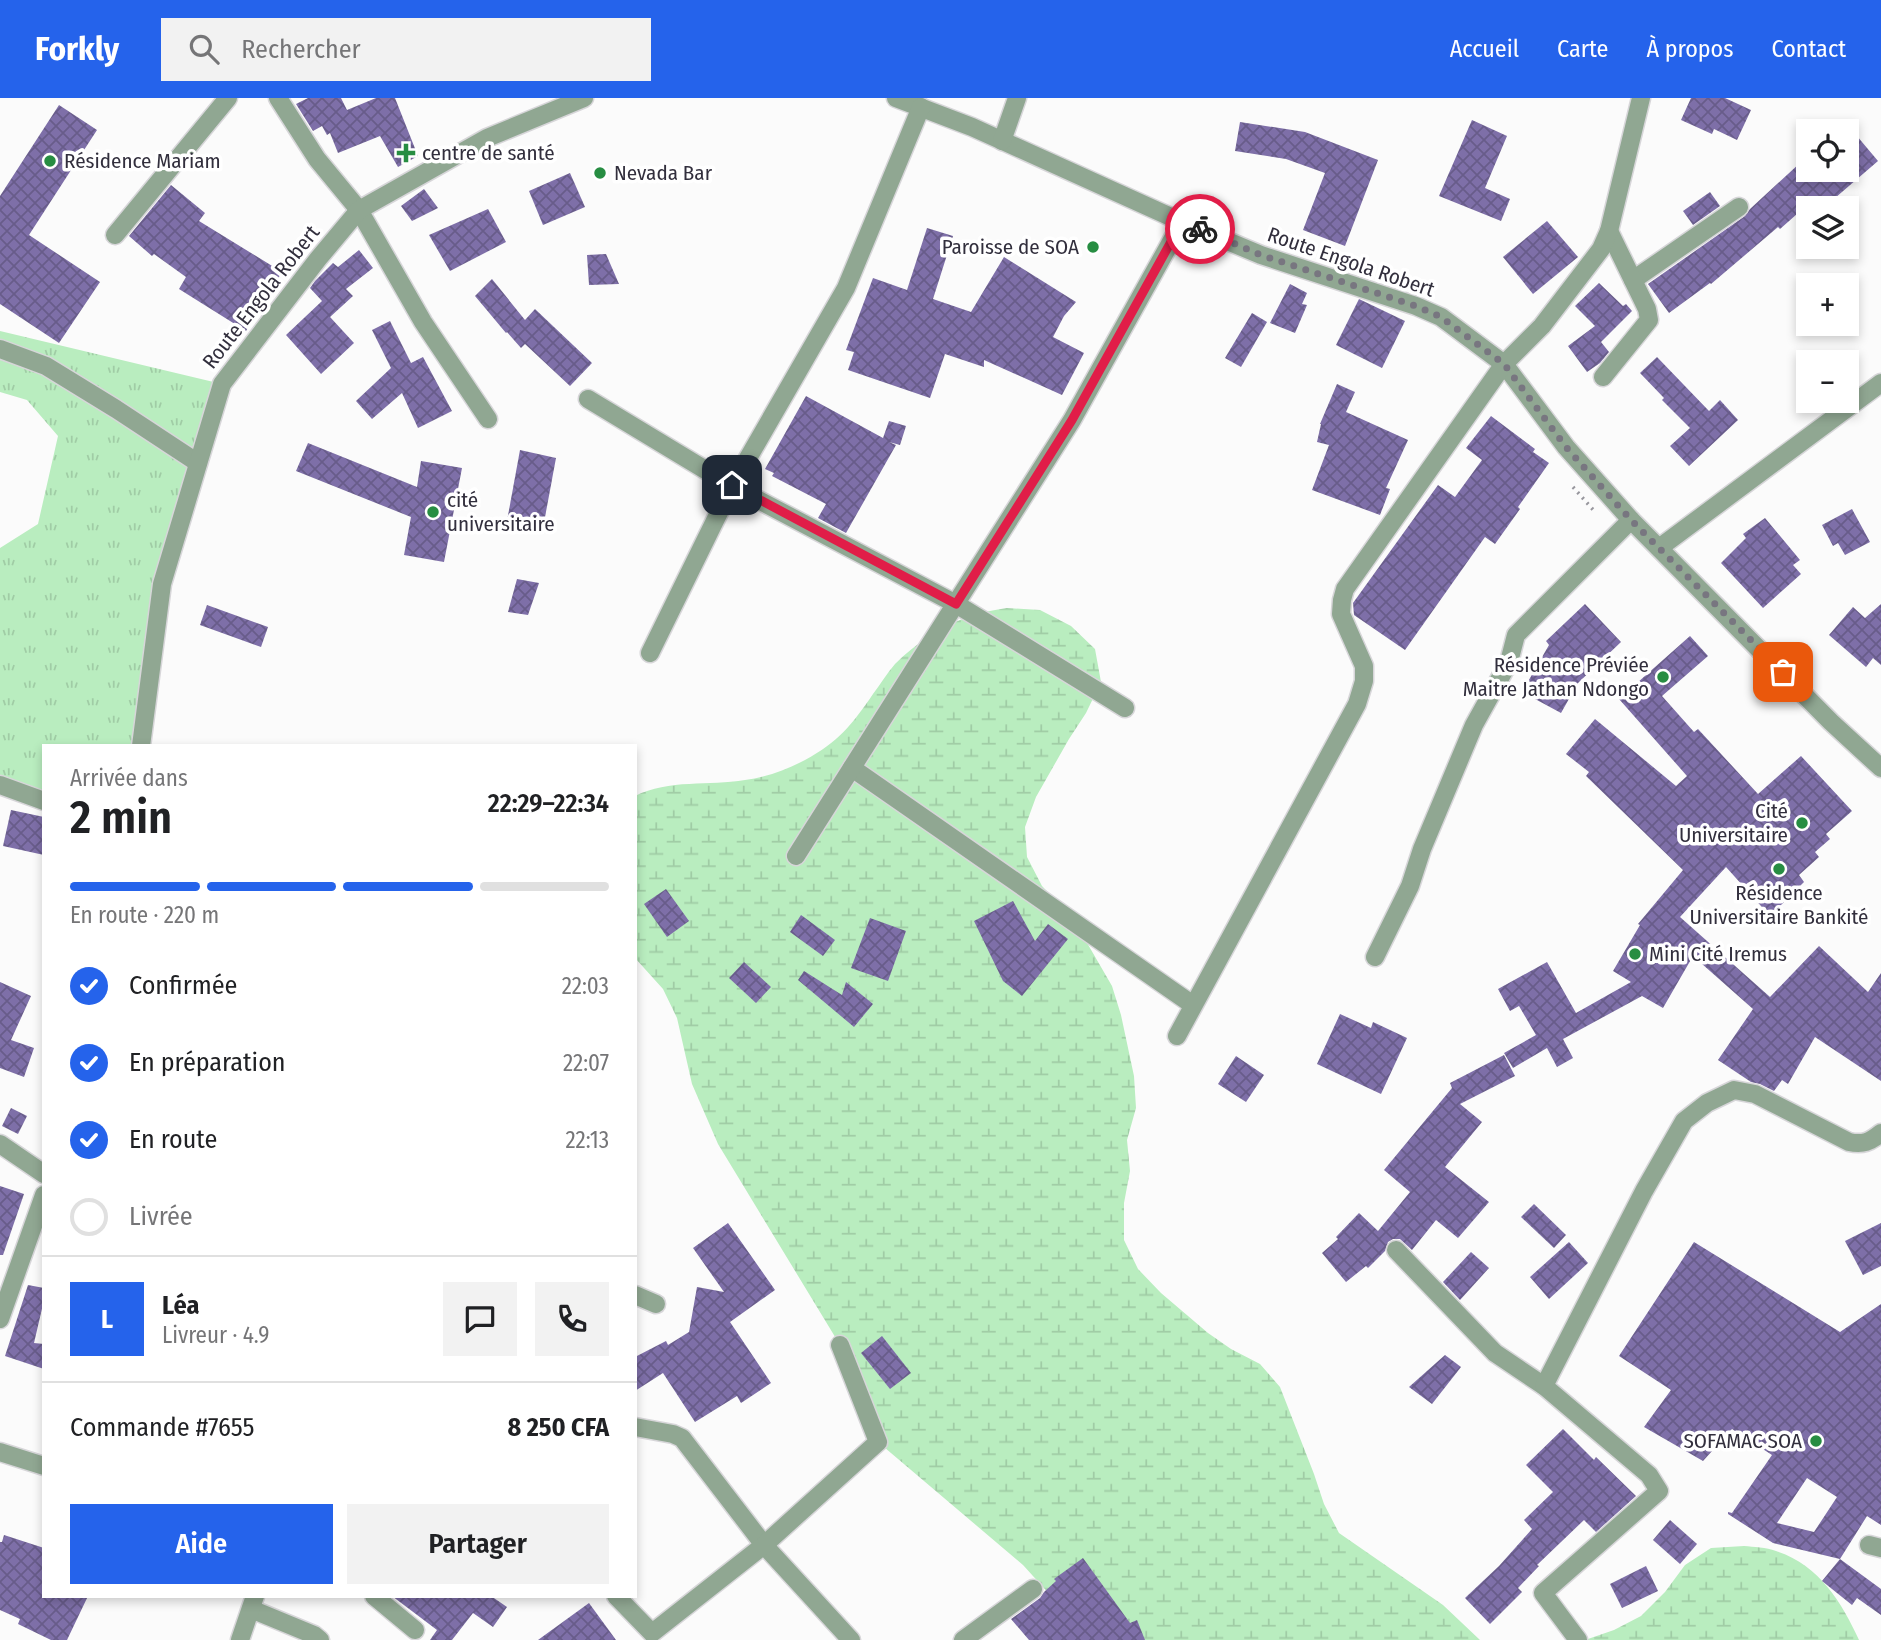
<!DOCTYPE html>
<html lang="fr">
<head>
<meta charset="utf-8">
<style>
	:root { --surface:#fff; --page:#f2f2f2; --text:#202124; --muted:#757577; --line:#e0e0e0; --accent:#2563eb }
	body { margin:0; font-family:"Fira Sans Condensed",sans-serif; background:var(--page); color:var(--text); height:100vh; display:flex; flex-direction:column; font-size:26px; white-space:nowrap }
	* { box-sizing:border-box; margin:0 }
	p { font-size:23px; color:var(--muted) }
	.icon { flex:none; width:38px; height:38px; fill:none; stroke:currentColor; stroke-width:2; stroke-linecap:round; stroke-linejoin:round }
	.map { position:relative; flex:1; overflow:hidden }
	.drawer { position:absolute; left:42px; top:646px; width:595px; height:854px; display:flex; flex-direction:column; background:var(--surface); border-radius:0px; box-shadow:0 4px 10px #0003 }
	.drawer>* { flex:none }
	.fabs { position:absolute; left:1796px; top:21px; display:grid; gap:14px }
	.fabs a { display:grid; place-items:center; width:63px; height:63px; border-radius:0px; background:var(--surface); box-shadow:0 4px 10px #0003; font-size:35px }
	.pin { position:absolute; display:grid; place-items:center; width:60px; height:60px; color:#fff; margin:-30px; border-radius:14px; box-shadow:0 4px 10px #0006 }
	.courier { position:absolute; display:grid; place-items:center; width:70px; height:70px; margin:-35px; border:5px solid #e11d48; border-radius:50%; background:#fff; color:#222; box-shadow:0 2px 9px #0007 }
	.overview em { font-style:normal; font-weight:600 }
	.overview div { display:flex; flex-direction:column-reverse }
	.overview { display:flex; align-items:center; justify-content:space-between; height:119px; padding:0 28px }
	h1 { font-size:46px; font-weight:600; line-height:52px }
	.bar { display:grid; grid-template-columns:repeat(4,1fr); gap:10px 7px; align-content:center; height:84px; padding:0 28px }
	.bar i { height:9px; border-radius:5px; background:var(--line) }
	.bar .on { background:var(--accent) }
	.bar p { grid-column:span 4 }
	.line { display:flex; align-items:center; gap:18px; padding:0 28px; border-top:2px solid var(--line) }
	.line div { flex:1 }
	.round { display:grid; place-items:center; flex:none; width:74px; height:74px; border-radius:0px; background:var(--page) }
	ol { padding:0 28px; list-style:none }
	li { display:flex; align-items:center; gap:21px; height:77px }
	li p { margin-inline-start:auto }
	li .icon { padding:7px; border-radius:50%; background:var(--accent); color:#fff; stroke-width:4 }
	li:last-child { color:var(--muted) }
	li i { width:38px; height:38px; border:4px solid var(--line); border-radius:50% }
	.button { display:flex; gap:14px; margin-top:auto; padding:14px 28px }
	.button a { flex:1; height:80px; border-radius:0px; background:var(--accent); color:#fff; font-size:28px; font-weight:600; line-height:80px; text-align:center }
	.button a+a { background:var(--page); color:var(--text) }
	header { display:flex; align-items:center; gap:42px; box-sizing:border-box; height:98px; padding:0 35px; background:var(--accent); color:#fff }
	header strong { font-size:33px }
	nav { display:flex; gap:38px; margin-inline-start:auto; font-size:24px }
	.search { width:490px; height:63px; background:var(--page); display:flex; align-items:center; gap:18px; box-sizing:border-box; padding:0 24px; border-radius:0px; color:var(--muted); font-size:26px }
	.map>svg:first-child { display:block }
	.grass { fill:url(#grass-tufts) }
	.wetland { fill:url(#wetland-marsh) }
	.building { fill:url(#building-cross-hatch); fill-rule:evenodd }
	.lines { fill:none; stroke-linecap:round; stroke-linejoin:round }
	.minor-casing { stroke:#d7d6d9; stroke-width:21 }
	.path { stroke:#97969d; stroke-width:3.5; stroke-dasharray:2 5; stroke-linecap:butt }
	.minor { stroke:#90a792; stroke-width:18 }
	.done { stroke:#787680; stroke-width:7; stroke-dasharray:0 12.6 }
	.route { stroke:#e11d48; stroke-width:9 }
	.poi-dot { fill:#278d42; stroke:#fff; stroke-width:2.5 }
	.labels { text-anchor:middle; stroke-width:7; stroke-linejoin:round; paint-order:stroke }
	.poi-label { font-size:21px; fill:#322f3d; stroke:#fff; text-anchor:start }
	.street-label { font-size:21px; fill:#322f3d; stroke:#fff }
</style>
</head>
<body>
<header>
<strong>Forkly</strong>
<div class="search"><svg class="icon" aria-label="search" viewBox="0 0 24 24"><circle cx="10" cy="10" r="6"/><path d="M15 15l6 6"/></svg>Rechercher</div>
<nav><a>Accueil</a><a>Carte</a><a>À propos</a><a>Contact</a></nav>
</header>
<div class="map">
<svg width="1881" height="1542" viewBox="0 0 1881 1542">
	<defs>
		<pattern id="grass-tufts" width="24" height="20" patternUnits="userSpaceOnUse" patternTransform="scale(1.75)"><rect width="24" height="20" fill="#b9edbf"/><path d="M3 7l-1-3M5 7V3M7 7l1-3M15 17l-1-3M17 17v-4M19 17l1-3" fill="none" stroke="#a0cca5"/></pattern>
		<pattern id="wetland-marsh" width="20" height="14" patternUnits="userSpaceOnUse" patternTransform="scale(1.75)"><rect width="20" height="14" fill="#b9edbf"/><path d="M1 5h8M5 5V1M11 12h8M15 12V8" fill="none" stroke="#a0cca5"/></pattern>
		<pattern id="building-cross-hatch" width="8" height="8" patternUnits="userSpaceOnUse" patternTransform="scale(1.75)"><rect width="8" height="8" fill="#7e6fa8"/><path d="M0 0l8 8M0 8l8-8" fill="none" stroke="#685c8a"/></pattern>
	</defs>
	<rect width="100%" height="100%" fill="#fbfbfb"/>
	<polygon class="grass" points="0,233 222,286 162,486 141,647 44,648 44,700 0,683 0,450 38,426 58,338 27,302 0,294"/>
	<g class="wetland">
		<path d="M1007,510l33,2 31,16 24,23 6,33 -15,31 -17,26 -33,58 -11,30 2,30 15,29 21,22 16,21 33,57 9,29 13,61 2,32 -9,32 3,31 -6,32v37l14,29 23,24 47,40 23,16 29,15 20,23 34,87 10,30 15,29 104,72 37,35h-389l-68,-75 -145,-123 -38,-97 -122,-201 -26,-60 -15,-66 -14,-29 -28,-31v-162c34,-17 74,-10 110,-16 22,-3 41,-10 60,-20 33,-18 47,-35 68,-66 7,-9 14,-21 22,-30 21,-21 48,-39 76,-48 11,-4 24,-6 36,-8z"/>
		<path d="M1744,1448c10,1 22,1 32,5 42,13 66,51 83,89h-274l29,-10 27,-14 24,-24 20,-27 26,-17z"/>
	</g>
	<g class="building">
		<polygon points="308,0 341,0 347,12 376,0 395,0 418,58 398,69 380,38 338,55 330,35 327,37 322,28 313,33 296,6"/>
		<polygon points="1691,0 1725,0 1751,12 1737,42 1714,31 1712,36 1681,22"/>
		<polygon points="59,7 97,32 29,137 100,184 59,245 0,206 0,98"/>
		<polygon points="1472,22 1507,38 1485,90 1510,101 1501,123 1439,98"/>
		<polygon points="1240,24 1305,34 1378,62 1345,148 1303,132 1325,75 1286,61 1235,53"/>
		<polygon points="1846,25 1878,63 1835,100 1845,110 1808,110 1808,117 1802,122 1797,116 1780,131 1778,129 1711,186 1710,185 1669,215 1648,186 1745,118 1750,111 1801,64 1808,72 1846,72"/>
		<polygon points="570,75 585,109 543,127 529,93"/>
		<polygon points="171,87 205,115 199,123 282,174 246,233 179,191 186,179 154,156 152,158 129,138"/>
		<polygon points="424,91 438,110 412,123 401,108"/>
		<polygon points="1710,94 1720,108 1693,127 1683,113"/>
		<polygon points="488,111 506,144 450,173 429,137"/>
		<polygon points="1547,123 1578,159 1533,196 1503,159"/>
		<polygon points="927,130 953,138 933,201 971,214 1004,159 1076,204 1064,218 1053,239 1084,255 1062,297 984,262 984,269 945,256 930,300 848,272 854,254 846,252 873,180 907,192"/>
		<polygon points="359,152 373,170 346,191 353,198 330,219 354,245 321,276 286,237 322,203 310,190 315,183 333,165 338,169"/>
		<polygon points="606,156 619,186 589,187 587,157"/>
		<polygon points="492,181 525,222 535,211 592,265 570,288 525,246 521,250 507,234 506,235 475,198"/>
		<polygon points="1599,185 1623,208 1626,206 1632,213 1601,244 1609,254 1600,265 1587,274 1568,248 1595,228 1575,208"/>
		<polygon points="1290,186 1307,195 1302,206 1307,207 1295,235 1270,225"/>
		<polygon points="1359,201 1405,223 1382,270 1336,247"/>
		<polygon points="1252,215 1267,224 1241,269 1225,260"/>
		<polygon points="390,223 411,265 423,259 452,313 418,330 402,295 372,321 356,303 391,270 372,232"/>
		<polygon points="1657,259 1709,313 1720,302 1738,322 1689,368 1670,348 1690,330 1662,302 1664,300 1640,275"/>
		<polygon points="1337,286 1355,294 1346,314 1408,342 1386,390 1390,391 1380,417 1312,392 1329,347 1317,344 1321,326 1320,326"/>
		<polygon points="806,298 883,340 889,323 906,328 900,347 889,344 896,347 846,435 818,420 826,406 772,378 774,375 765,371"/>
		<polygon points="1491,318 1535,351 1533,354 1549,365 1518,409 1520,411 1495,446 1485,439 1405,552 1354,517 1353,505 1438,387 1455,399 1482,362 1466,350"/>
		<polygon points="308,345 417,389 421,363 462,370 444,464 404,457 411,419 296,373"/>
		<polygon points="520,352 556,360 543,430 507,423"/>
		<polygon points="1852,411 1870,444 1845,457 1838,445 1833,448 1822,427"/>
		<polygon points="1765,420 1800,462 1793,467 1801,476 1763,510 1721,465 1746,440 1743,436"/>
		<polygon points="517,481 539,485 528,517 508,514"/>
		<polygon points="1585,506 1621,544 1578,585 1561,615 1522,594 1549,547 1546,543"/>
		<polygon points="1881,506 1881,567 1873,560 1866,569 1829,537 1853,509 1865,520"/>
		<polygon points="207,507 268,529 261,549 200,527"/>
		<polygon points="1690,538 1708,558 1662,598 1694,634 1698,631 1758,696 1801,658 1852,713 1826,736 1830,741 1815,754 1819,759 1799,777 1804,784 1770,818 1726,769 1680,819 1770,899 1819,848 1868,894 1881,875 1881,983 1815,939 1788,986 1782,982 1774,993 1760,986 1751,984 1718,962 1753,911 1693,858 1663,910 1642,898 1563,941 1573,960 1557,969 1547,950 1513,970 1504,955 1536,937 1519,908 1510,913 1498,891 1547,864 1576,915 1631,884 1613,873 1640,827 1638,826 1683,772 1586,678 1589,674 1566,656 1595,621 1676,688 1687,678 1619,601"/>
		<polygon points="11,712 44,719 44,757 3,748"/>
		<polygon points="666,791 689,823 667,839 644,806"/>
		<polygon points="1013,803 1035,843 1048,826 1068,841 1022,898 1003,883 974,823"/>
		<polygon points="801,817 835,842 823,858 790,834"/>
		<polygon points="870,820 906,833 888,883 851,870"/>
		<polygon points="744,864 771,889 756,905 729,880"/>
		<polygon points="804,873 842,897 846,884 873,906 854,929 798,882"/>
		<polygon points="0,884 31,898 11,942 34,950 24,979 0,970"/>
		<polygon points="1340,916 1371,930 1373,924 1407,940 1381,996 1317,966"/>
		<polygon points="1504,957 1515,978 1460,1006 1482,1024 1445,1069 1489,1104 1458,1140 1436,1122 1412,1152 1400,1141 1393,1141 1388,1144 1385,1153 1368,1170 1366,1168 1346,1184 1322,1155 1338,1141 1336,1139 1359,1115 1378,1133 1410,1094 1384,1072 1452,990 1450,985"/>
		<polygon points="1236,958 1264,977 1246,1004 1218,986"/>
		<polygon points="11,1010 27,1018 18,1036 2,1028"/>
		<polygon points="0,1088 24,1096 3,1157 0,1157"/>
		<polygon points="1534,1106 1566,1137 1554,1150 1521,1119"/>
		<polygon points="728,1125 775,1192 730,1224 771,1285 741,1305 737,1298 695,1324 663,1275 635,1293 635,1259 666,1243 668,1247 689,1234 697,1189 724,1194 693,1150"/>
		<polygon points="1881,1125 1881,1168 1863,1177 1845,1143"/>
		<polygon points="1569,1144 1588,1165 1549,1201 1530,1179"/>
		<path d="M1694,1144l146,90 41,-28v221l-14,-9 -27,43 41,30v26l-24,-17 -5,7 -30,-24 18,-22 -67,-16 -45,-29v-2l4,1 40,-58 -40,-26 -29,32 -59,-34 27,-37 -52,-34zM1807,1380l30,19 -23,35 -37,-9z"/>
		<polygon points="1471,1154 1489,1170 1460,1202 1443,1184"/>
		<polygon points="28,1187 44,1190 44,1202 34,1245 44,1246 44,1271 5,1258"/>
		<polygon points="882,1238 911,1275 890,1291 861,1255"/>
		<polygon points="1445,1257 1461,1269 1432,1306 1409,1289"/>
		<polygon points="1563,1331 1594,1362 1596,1359 1636,1398 1596,1434 1584,1422 1537,1467 1539,1468 1518,1490 1522,1494 1490,1526 1465,1500 1499,1468 1532,1431 1524,1422 1553,1394 1526,1367"/>
		<polygon points="1670,1422 1697,1446 1680,1466 1653,1442"/>
		<polygon points="4,1437 44,1450 44,1498 88,1498 67,1542 51,1542 18,1526 20,1521 0,1512 0,1444 2,1444"/>
		<polygon points="1083,1460 1130,1525 1137,1522 1145,1542 1029,1542 1011,1521 1040,1500 1044,1494 1056,1483 1054,1481"/>
		<polygon points="1646,1468 1658,1493 1622,1510 1610,1486"/>
		<polygon points="392,1498 491,1498 507,1509 493,1529 473,1515 452,1542 430,1542 437,1532"/>
		<polygon points="589,1505 616,1542 538,1542"/>
	</g>
	<g class="lines">
		<g class="minor-casing">
			<g id="minor">
				<polyline points="278,0 317,61 359,112 423,224 488,321"/>
				<polyline points="896,0 972,29 1182,124 1261,157 1416,208 1441,219 1504,266 1566,349 1631,422 1831,624 1881,670"/>
				<polyline points="1002,43 1017,0"/>
				<polyline points="115,137 228,0"/>
				<polyline points="1633,182 1739,109"/>
				<polyline points="0,251 46,268 116,311 198,365"/>
				<polyline points="1603,279 1649,222 1647,211 1609,133"/>
				<polyline points="588,301 732,388 956,506 1125,610"/>
				<polyline points="1659,450 1881,285"/>
				<polyline points="650,555 732,388 846,190 921,9"/>
				<polyline points="141,648 162,486 222,286 318,161 359,112 487,40 584,0"/>
				<polyline points="852,670 1193,907"/>
				<polyline points="0,687 44,703"/>
				<polyline points="796,758 1072,322 1182,124"/>
				<polyline points="1375,859 1410,788 1422,751 1474,627 1509,564 1516,537 1631,422"/>
				<polyline points="1177,938 1357,606 1364,583 1364,568 1341,516 1342,502 1345,491 1504,266 1542,228 1601,151 1609,133 1641,0"/>
				<polyline points="0,1046 44,1076"/>
				<polyline points="1396,1152 1495,1255 1544,1288 1649,1377 1659,1393 1543,1495 1578,1542"/>
				<polyline points="635,1197 656,1206"/>
				<polyline points="0,1221 44,1097"/>
				<path d="M1544,1288l100,-195 40,-70 23,-18 27,-13 21,4 94,48c14,3 21,0 32,-9"/>
				<polyline points="635,1329 673,1336 682,1340 764,1447 851,1542"/>
				<polyline points="0,1354 44,1368"/>
				<polyline points="1869,1447 1881,1450"/>
				<polyline points="374,1498 415,1532"/>
				<polyline points="616,1498 652,1535 764,1447 878,1344 840,1247"/>
				<polyline points="251,1511 314,1537 320,1542"/>
				<polyline points="240,1542 255,1498"/>
				<polyline points="963,1542 1033,1491"/>
			</g>
		</g>
		<polyline class="path" points="1573,389 1596,415"/>
		<use href="#minor" class="minor"/>
	</g>
	<g class="lines">
		<polyline class="done" points="1200,131 1261,157 1416,208 1441,219 1504,266 1566,349 1631,422 1783,574"/>
		<polyline class="route" points="732,387 956,506 1072,322 1182,124 1200,131"/>
	</g>
	<g class="poi-dot">
		<path d="M402.5 44.5h7v7h7v7h-7v7h-7v-7h-7v-7h7z"/>
		<circle cx="50" cy="63" r="7"/>
		<circle cx="600" cy="75" r="7"/>
		<circle cx="1093" cy="149" r="7"/>
		<circle cx="433" cy="414" r="7"/>
		<circle cx="1663" cy="579" r="7"/>
		<circle cx="1802" cy="725" r="7"/>
		<circle cx="1779" cy="771" r="7"/>
		<circle cx="1635" cy="856" r="7"/>
		<circle cx="1816" cy="1343" r="7"/>
	</g>
	<g class="labels">
		<g class="poi-label">
			<text x="422" y="62">centre de santé</text>
			<text x="64" y="70">Résidence Mariam</text>
			<text x="614" y="82">Nevada Bar</text>
			<text x="1079" y="156" text-anchor="end">Paroisse de SOA</text>
			<text x="447" y="409">cité<tspan x="447" dy="24">universitaire</tspan></text>
			<text x="1649" y="574" text-anchor="end">Résidence Préviée<tspan x="1649" dy="24">Maitre Jathan Ndongo</tspan></text>
			<text x="1788" y="720" text-anchor="end">Cité<tspan x="1788" dy="24">Universitaire</tspan></text>
			<text x="1779" y="802" text-anchor="middle">Résidence<tspan x="1779" dy="24">Universitaire Bankité</tspan></text>
			<text x="1649" y="863">Mini Cité Iremus</text>
			<text x="1802" y="1350" text-anchor="end">SOFAMAC SOA</text>
		</g>
		<g class="street-label">
			<text transform="translate(1351 164) rotate(19)" y="7">Route Engola Robert</text>
			<text transform="translate(261 199) rotate(-52)" y="7">Route Engola Robert</text>
		</g>
	</g>
</svg>
<div class="fabs">
<a><svg class="icon" aria-label="locate" viewBox="0 0 24 24"><circle cx="12" cy="12" r="6"/><path d="M12 2v4M12 18v4M2 12h4M18 12h4"/></svg></a>
<a><svg class="icon" aria-label="layers" viewBox="0 0 24 24"><path d="M12 4l9 5-9 5-9-5zM3 14l9 5 9-5"/></svg></a>
<a>+</a>
<a>−</a>
</div>
<div class="pin" style="left:1783px;top:574px;background:#ea580c"><svg class="icon" aria-label="bag" viewBox="0 0 24 24"><path d="M5 8h14l-1 12H6zM9 8a3 3 0 0 1 6 0"/></svg></div>
<div class="pin" style="left:732px;top:387px;background:#1f2937"><svg class="icon" aria-label="home" viewBox="0 0 24 24"><path d="M3 11l9-7 9 7M6 9v11h12V9"/></svg></div>
<div class="courier" style="left:1200px;top:131px"><svg class="icon" aria-label="bike" viewBox="0 0 24 24"><circle cx="6" cy="16" r="4"/><circle cx="18" cy="16" r="4"/><path d="M6 16l4-8h5l3 8M10 8l3 8H6M13 5h3"/></svg></div>
<section class="drawer">
<div class="overview"><div><h1>2 min</h1><p>Arrivée dans</p></div><em>22:29–22:34</em></div>
<div class="bar"><i class="on"></i><i class="on"></i><i class="on"></i><i></i><p>En route · 220 m</p></div>
<ol>
<li><svg class="icon" aria-label="check" viewBox="0 0 24 24"><path d="M5 12l5 5 9-10"/></svg>Confirmée<p>22:03</p></li>
<li><svg class="icon" aria-label="check" viewBox="0 0 24 24"><path d="M5 12l5 5 9-10"/></svg>En préparation<p>22:07</p></li>
<li><svg class="icon" aria-label="check" viewBox="0 0 24 24"><path d="M5 12l5 5 9-10"/></svg>En route<p>22:13</p></li>
<li><i></i>Livrée</li>
</ol>
<div class="line" style="height:126px"><b class="round" style="background:var(--accent);color:#fff">L</b><div><b>Léa</b><p>Livreur · 4.9</p></div><a class="round"><svg class="icon" aria-label="chat" viewBox="0 0 24 24"><path d="M4 5h16v11H9l-5 4z"/></svg></a><a class="round"><svg class="icon" aria-label="phone" viewBox="0 0 24 24"><path d="M5 4h4l2 5-3 2q2 4 5 5l2-3 5 2v4C11 20 4 13 5 4z"/></svg></a></div>
<div class="line" style="height:91px"><div>Commande #7655</div><b>8 250 CFA</b></div>
<div class="button"><a>Aide</a><a>Partager</a></div>
</section>
</div>
</body>
</html>
